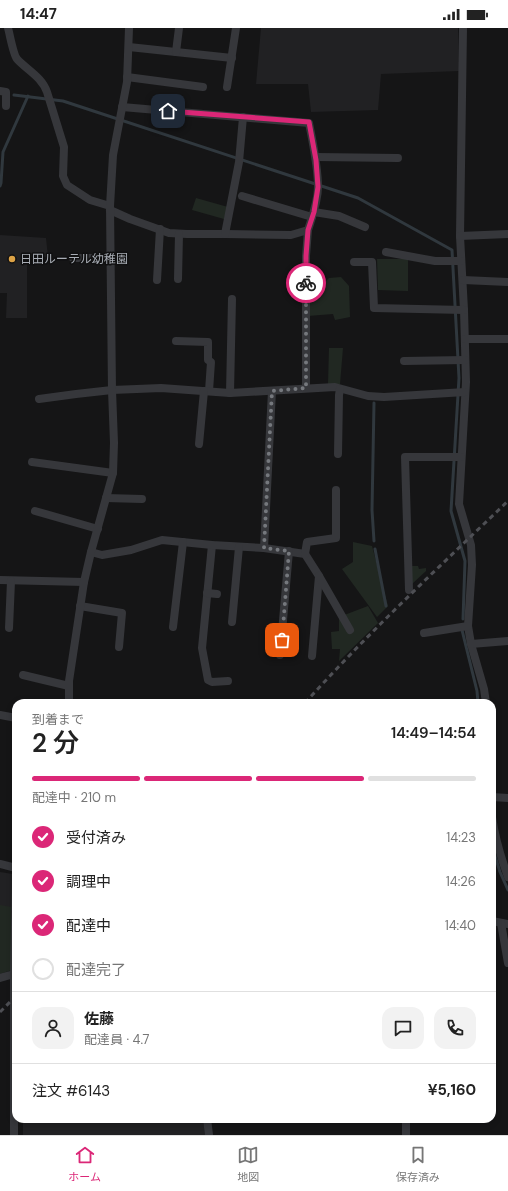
<!DOCTYPE html>
<html lang="ja">
<head>
<meta charset="utf-8">
<style>
	:root { --surface:#fff; --page:#f2f2f2; --text:#222; --muted:#767676; --line:#e0e0e0; --accent:#db2777 }
	body { margin:0; font-family:"DM Sans","Noto Sans JP",sans-serif; background:var(--page); color:var(--text); height:100vh; display:flex; flex-direction:column; font-size:15px; white-space:nowrap }
	* { box-sizing:border-box; margin:0 }
	p { font-size:13px; color:var(--muted) }
	.icon { flex:none; width:22px; height:22px; fill:none; stroke:currentColor; stroke-width:2; stroke-linecap:round; stroke-linejoin:round }
	.map { position:relative; flex:1; overflow:hidden }
	.panel { position:absolute; left:12px; top:671px; width:484px; height:424px; display:flex; flex-direction:column; background:var(--surface); border-radius:12px; box-shadow:0 2px 6px #0003 }
	.panel>* { flex:none }
	.pin { position:absolute; display:grid; place-items:center; width:34px; height:34px; color:#fff; margin:-17px; border-radius:8px; box-shadow:0 2px 6px #0006 }
	.courier { position:absolute; display:grid; place-items:center; width:40px; height:40px; margin:-20px; border:3px solid #db2777; border-radius:50%; background:#fff; color:#222; box-shadow:0 1px 5px #0007 }
	.headline em { font-style:normal; font-weight:600 }
	.headline div { display:flex; flex-direction:column-reverse }
	.headline { display:flex; align-items:center; justify-content:space-between; height:68px; padding:0 20px }
	h1 { font-size:26px; font-weight:600; line-height:30px }
	.bar { display:grid; grid-template-columns:repeat(4,1fr); gap:6px 4px; align-content:center; height:48px; padding:0 20px }
	.bar i { height:5px; border-radius:3px; background:var(--line) }
	.bar .on { background:var(--accent) }
	.bar p { grid-column:span 4 }
	.line { display:flex; align-items:center; gap:10px; padding:0 20px; border-top:1px solid var(--line) }
	.line div { flex:1 }
	.round { display:grid; place-items:center; flex:none; width:42px; height:42px; border-radius:12px; background:var(--page) }
	ol { padding:0 20px; list-style:none }
	li { display:flex; align-items:center; gap:12px; height:44px }
	li p { margin-inline-start:auto }
	li .icon { padding:4px; border-radius:50%; background:var(--accent); color:#fff; stroke-width:4 }
	li:last-child { color:var(--muted) }
	li i { width:22px; height:22px; border:2px solid var(--line); border-radius:50% }
	.status { display:flex; justify-content:space-between; align-items:center; height:28px; padding:0 20px; background:var(--surface); direction:ltr }
	.status svg { height:11px; fill:currentColor }
	.tabs { display:flex; justify-content:space-around; align-items:center; height:56px; border-top:1px solid var(--line); background:var(--surface); font-size:11px; color:var(--muted) }
	.tabs a { display:grid; justify-items:center; gap:2px }
	.tabs .on { color:var(--accent) }
	.map>svg:first-child { display:block }
	.built { fill:#212123 }
	.green { fill:#212822 }
	.lines { fill:none; stroke-linecap:round; stroke-linejoin:round }
	.stream { stroke:#30383e; stroke-width:3 }
	.minor { stroke:#36373b; stroke-width:8 }
	.rail { stroke:#4e4f54; stroke-width:3; stroke-dasharray:5 4; stroke-linecap:butt }
	.done { stroke:#75787d; stroke-width:4; stroke-dasharray:0 7.2 }
	.route { stroke:#db2777; stroke-width:5 }
	.poi-dot { fill:#dda346; stroke:#101011; stroke-width:1.5 }
	.labels { text-anchor:middle; stroke-width:3; stroke-linejoin:round; paint-order:stroke }
	.poi-label { font-size:12px; fill:#a8adb5; stroke:#101011; text-anchor:start }
</style>
</head>
<body>
<div class="status"><b>14:47</b><svg viewBox="0 0 49 12"><path d="M0 12V9h3v3zM5 12V6h3v6zM10 12V3h3v9zM15 12V0h3v12zM26 1h20v11H26zM47 4h2v5h-2z"/></svg></div>
<div class="map">
<svg width="508" height="1107" viewBox="0 0 508 1107">
	<rect width="100%" height="100%" fill="#151516"/>
	<g class="built">
		<polygon points="261,0 458,0 459,43 381,46 378,82 311,84 308,56 256,56"/>
		<polygon points="0,207 46,210 48,229 27,229 27,290 6,290 7,265 0,265"/>
		<polygon points="0,844 13,846 13,883 0,880"/>
		<polygon points="23,1091 203,1091 205,1107 23,1107"/>
	</g>
	<g class="green">
		<polygon points="196,170 228,179 224,191 192,182"/>
		<polygon points="377,231 408,231 408,263 378,262"/>
		<polygon points="341,249 349,258 350,289 335,292 333,286 308,288 307,255 324,255 329,250"/>
		<polygon points="329,320 343,320 340,356 328,356"/>
		<polygon points="353,514 372,518 388,578 377,589 342,541 353,534"/>
		<polygon points="412,538 418,538 419,541 426,540 426,543 412,556"/>
		<polygon points="368,578 378,595 339,633 340,621 332,621 331,604 339,603 339,588 347,586"/>
		<polygon points="0,877 11,879 12,942 0,946"/>
	</g>
	<g class="lines">
		<g class="stream">
			<polyline points="14,67 63,73 358,170 452,222 459,350 451,483 465,533 463,591"/>
			<polyline points="0,158 1,155 3,124 28,68"/>
			<polyline points="374,513 372,482 374,375"/>
			<polyline points="375,521 386,578"/>
			<polyline points="462,602 477,663 478,675"/>
			<polyline points="492,818 500,844 508,862"/>
		</g>
		<g class="minor">
			<path d="M8,0c2,7 5,26 9,31 10,11 25,18 30,33l17,55 -1,29 4,9 23,15 20,6"/>
			<polyline points="463,0 460,208 464,282 466,354 459,476 471,517 472,537 468,598 471,616 484,661 486,675"/>
			<polyline points="129,19 232,30"/>
			<polyline points="176,24 179,0"/>
			<polyline points="127,49 203,59"/>
			<polyline points="227,59 236,0"/>
			<polyline points="0,63 6,64 6,78"/>
			<polyline points="316,129 398,130"/>
			<polyline points="242,168 312,189"/>
			<path d="M110,182l20,9 39,14 18,1h38l66,1 17,-5c4,-13 10,-28 10,-43 0,-21 -5,-43 -9,-64l-187,-16"/>
			<polyline points="314,184 339,188 365,199"/>
			<polyline points="225,206 239,134 243,89"/>
			<polyline points="460,208 508,206"/>
			<polyline points="386,224 435,233 461,233"/>
			<polyline points="73,230 111,230"/>
			<polyline points="354,234 372,234 374,280 464,282"/>
			<polyline points="178,251 179,206"/>
			<polyline points="157,252 160,201"/>
			<polyline points="463,252 508,254"/>
			<polyline points="465,311 508,311"/>
			<polyline points="176,313 208,314 208,332 211,334 209,363"/>
			<polyline points="404,333 465,332"/>
			<polyline points="306,360 306,228 308,202"/>
			<polyline points="230,365 232,271"/>
			<polyline points="39,371 76,366 112,362 161,360 230,365 335,359 368,368 384,369 465,364"/>
			<polyline points="199,416 204,363"/>
			<polyline points="338,426 339,367 340,361"/>
			<polyline points="32,434 113,445"/>
			<polyline points="106,470 142,471"/>
			<polyline points="35,483 98,501"/>
			<polyline points="212,517 202,620 208,652 212,654 228,653"/>
			<polyline points="264,520 272,363"/>
			<polyline points="91,524 102,527 131,522 162,512 212,517 264,520 305,526 319,548 312,628"/>
			<polyline points="305,526 307,514 336,510 336,462"/>
			<polyline points="319,548 350,602"/>
			<polyline points="0,552 84,554"/>
			<polyline points="409,562 405,429 461,429"/>
			<polyline points="207,565 217,566"/>
			<polyline points="80,578 122,585 119,619"/>
			<polyline points="232,594 239,519"/>
			<polyline points="173,599 183,514"/>
			<polyline points="9,600 11,553"/>
			<polyline points="424,605 468,598"/>
			<polyline points="471,616 508,613"/>
			<polyline points="280,627 289,523"/>
			<polyline points="23,647 69,658"/>
			<polyline points="69,675 69,653 84,554 91,524 113,445 114,415 112,362 110,178 113,127 127,54 129,0"/>
			<polyline points="0,687 16,690"/>
			<polyline points="492,769 508,770"/>
			<path d="M492,789c3,20 9,41 16,60"/>
			<polyline points="0,836 16,840"/>
			<polyline points="492,893 508,896"/>
			<polyline points="501,895 508,935"/>
			<polyline points="0,950 14,946"/>
			<polyline points="207,1091 209,1107"/>
			<polyline points="14,1107 14,946 16,851"/>
			<polyline points="406,1107 406,1091"/>
		</g>
		<g class="rail">
			<path d="M305,675c64,-71 134,-136 203,-202"/>
			<polyline points="0,984 16,968"/>
		</g>
	</g>
	<g class="lines">
		<polyline class="done" points="282,612 289,523 264,520 272,363 306,360 306,255"/>
		<polyline class="route" points="168,83 309,94 316,132 318,159 314,184 308,202 306,228 306,255"/>
	</g>
	<circle class="poi-dot" cx="12" cy="231" r="4"/>
	<g class="labels">
		<g class="poi-label">
			<text x="20" y="235">日田ルーテル幼稚園</text>
		</g>
	</g>
</svg>
<div class="pin" style="left:282px;top:612px;background:#ea580c"><svg class="icon" aria-label="bag" viewBox="0 0 24 24"><path d="M5 8h14l-1 12H6zM9 8a3 3 0 0 1 6 0"/></svg></div>
<div class="pin" style="left:168px;top:83px;background:#1f2937"><svg class="icon" aria-label="home" viewBox="0 0 24 24"><path d="M3 11l9-7 9 7M6 9v11h12V9"/></svg></div>
<div class="courier" style="left:306px;top:255px"><svg class="icon" aria-label="bike" viewBox="0 0 24 24"><circle cx="6" cy="16" r="4"/><circle cx="18" cy="16" r="4"/><path d="M6 16l4-8h5l3 8M10 8l3 8H6M13 5h3"/></svg></div>
<section class="panel">
<div class="headline"><div><h1>2 分</h1><p>到着まで</p></div><em>14:49–14:54</em></div>
<div class="bar"><i class="on"></i><i class="on"></i><i class="on"></i><i></i><p>配達中 · 210 m</p></div>
<ol>
<li><svg class="icon" aria-label="check" viewBox="0 0 24 24"><path d="M5 12l5 5 9-10"/></svg>受付済み<p>14:23</p></li>
<li><svg class="icon" aria-label="check" viewBox="0 0 24 24"><path d="M5 12l5 5 9-10"/></svg>調理中<p>14:26</p></li>
<li><svg class="icon" aria-label="check" viewBox="0 0 24 24"><path d="M5 12l5 5 9-10"/></svg>配達中<p>14:40</p></li>
<li><i></i>配達完了</li>
</ol>
<div class="line" style="height:72px"><a class="round"><svg class="icon" aria-label="person" viewBox="0 0 24 24"><circle cx="12" cy="8" r="4"/><path d="M4 21q1-7 8-7t8 7"/></svg></a><div><b>佐藤</b><p>配達員 · 4.7</p></div><a class="round"><svg class="icon" aria-label="chat" viewBox="0 0 24 24"><path d="M4 5h16v11H9l-5 4z"/></svg></a><a class="round"><svg class="icon" aria-label="phone" viewBox="0 0 24 24"><path d="M5 4h4l2 5-3 2q2 4 5 5l2-3 5 2v4C11 20 4 13 5 4z"/></svg></a></div>
<div class="line" style="height:52px"><div>注文 #6143</div><b>¥5,160</b></div>
</section>
</div>
<nav class="tabs">
<a class="on"><svg class="icon" aria-label="home" viewBox="0 0 24 24"><path d="M3 11l9-7 9 7M6 9v11h12V9"/></svg>ホーム</a>
<a><svg class="icon" aria-label="map" viewBox="0 0 24 24"><path d="M3 6l6-2 6 2 6-2v14l-6 2-6-2-6 2zM9 4v14M15 6v14"/></svg>地図</a>
<a><svg class="icon" aria-label="saved" viewBox="0 0 24 24"><path d="M7 4h10v16l-5-4-5 4z"/></svg>保存済み</a>
</nav>
</body>
</html>
